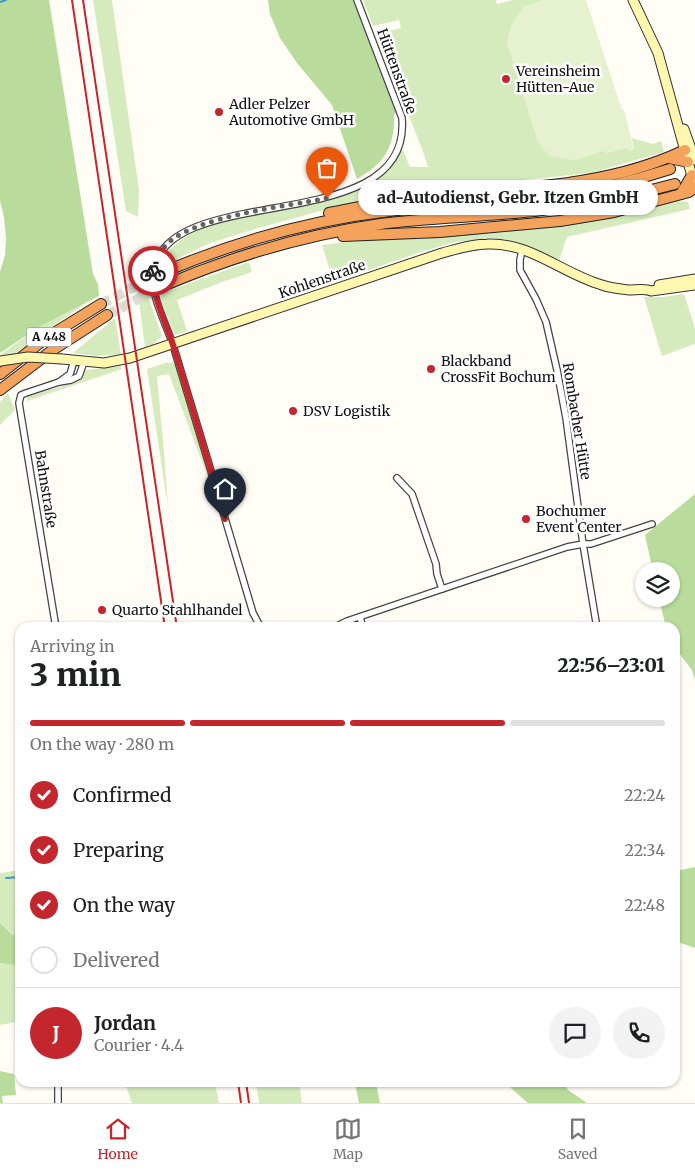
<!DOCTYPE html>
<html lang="en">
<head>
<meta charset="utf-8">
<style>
	:root { --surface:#fff; --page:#f2f2f2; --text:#202124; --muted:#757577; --line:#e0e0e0; --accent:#c4262e }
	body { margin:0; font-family:Merriweather,serif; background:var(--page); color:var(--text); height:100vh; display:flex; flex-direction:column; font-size:19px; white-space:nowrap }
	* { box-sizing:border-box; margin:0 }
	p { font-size:16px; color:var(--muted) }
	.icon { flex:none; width:28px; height:28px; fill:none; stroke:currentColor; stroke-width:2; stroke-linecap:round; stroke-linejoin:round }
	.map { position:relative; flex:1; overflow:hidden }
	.details { position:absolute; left:15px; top:622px; width:665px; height:465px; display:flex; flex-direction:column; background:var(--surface); border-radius:15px; box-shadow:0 1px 4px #0004 }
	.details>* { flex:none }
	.tools { position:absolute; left:635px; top:562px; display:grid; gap:10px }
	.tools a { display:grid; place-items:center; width:45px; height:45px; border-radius:50%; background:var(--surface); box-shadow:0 1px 4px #0004; font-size:25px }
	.pin { position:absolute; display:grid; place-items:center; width:42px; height:42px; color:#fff; margin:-51px -21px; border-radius:50% 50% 50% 0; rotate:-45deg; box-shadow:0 0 5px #0007 }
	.pin .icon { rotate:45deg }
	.courier { position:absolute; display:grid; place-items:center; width:50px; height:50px; margin:-25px; border:4px solid #c4262e; border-radius:50%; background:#fff; color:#222; box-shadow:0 1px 6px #0007 }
	.bubble { position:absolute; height:35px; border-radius:18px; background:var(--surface); box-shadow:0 1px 4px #0004; font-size:16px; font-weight:800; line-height:35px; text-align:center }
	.headline em { font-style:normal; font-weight:800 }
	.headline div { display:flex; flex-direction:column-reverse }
	.headline { display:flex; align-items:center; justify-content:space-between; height:85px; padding:0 15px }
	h1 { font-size:32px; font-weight:800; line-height:38px }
	.bar { display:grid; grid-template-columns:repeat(4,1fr); gap:8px 5px; align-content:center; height:60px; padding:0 15px }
	.bar i { height:6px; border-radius:4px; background:var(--line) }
	.bar .selected { background:var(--accent) }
	.bar p { grid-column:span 4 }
	.line { display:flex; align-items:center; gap:12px; padding:0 15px; border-top:1px solid var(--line) }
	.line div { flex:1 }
	.round { display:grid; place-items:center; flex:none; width:52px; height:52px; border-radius:26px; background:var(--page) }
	ol { padding:0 15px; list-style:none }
	li { display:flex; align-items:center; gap:15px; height:55px }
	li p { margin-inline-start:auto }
	li .icon { padding:5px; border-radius:50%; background:var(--accent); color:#fff; stroke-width:4 }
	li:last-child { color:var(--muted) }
	li i { width:28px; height:28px; border:2px solid var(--line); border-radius:50% }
	.dock { display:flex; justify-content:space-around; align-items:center; height:70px; border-top:1px solid var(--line); background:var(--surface); font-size:14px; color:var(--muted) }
	.dock a { display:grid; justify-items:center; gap:2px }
	.dock .selected { color:var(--accent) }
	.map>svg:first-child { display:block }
	.green { fill:#d5ebbd }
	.forest { fill:#b9dc9c }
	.pitch { fill:#e6f2cf }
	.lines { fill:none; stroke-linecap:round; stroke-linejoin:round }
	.stream { stroke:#3f96cf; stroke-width:2 }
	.highway-tunnel { stroke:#dbdad3; stroke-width:10; stroke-dasharray:10 5; stroke-linecap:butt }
	.street-casing { stroke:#444; stroke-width:8 }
	.secondary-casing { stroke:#333; stroke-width:11 }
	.highway-casing { stroke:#222; stroke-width:12 }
	.street { stroke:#fff; stroke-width:5.5 }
	.secondary { stroke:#fff6b0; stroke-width:9 }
	.highway { stroke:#f5a25d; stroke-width:10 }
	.rail { stroke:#c4262e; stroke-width:2 }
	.secondary-bridge-casing { stroke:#333; stroke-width:11; stroke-linecap:butt }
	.secondary-bridge { stroke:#fff6b0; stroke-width:9 }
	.done { stroke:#646461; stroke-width:5; stroke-dasharray:0 9 }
	.route { stroke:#c4262e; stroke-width:6 }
	.poi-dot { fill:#c4262e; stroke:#fff; stroke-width:2 }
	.labels { text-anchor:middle; stroke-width:5; stroke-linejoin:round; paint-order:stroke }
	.shield { fill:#fff; stroke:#585858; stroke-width:1 }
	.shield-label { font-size:12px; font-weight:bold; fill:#111 }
	.street-label { font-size:14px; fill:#111; stroke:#fff }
	.poi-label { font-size:14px; fill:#111; stroke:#fff; text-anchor:start }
</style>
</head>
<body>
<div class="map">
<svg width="695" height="1103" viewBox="0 0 695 1103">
	<rect width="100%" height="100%" fill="#fffdf5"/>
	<g class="green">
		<polygon points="93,0 112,0 139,190 138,217 126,211"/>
		<path d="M363,0h133l1,4 16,-4h31l-21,7 51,153 31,-10 1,3 19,-5 9,1 -2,-11 21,6 8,-3 3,11 -73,21 -155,16 -37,5 -68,14 -76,21 -45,14 -48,23 -1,-3c24,-48 108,-48 154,-59 22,-5 45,-13 63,-26 11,-7 17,-19 24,-30l8,19h18l-7,-21 -45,-112 25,-6 -2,-8 -26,6z"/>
		<polygon points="679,201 688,202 690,209 567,237 559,260 514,241 492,238 455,242 418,253 357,274 341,276 333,280 322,245 359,240 555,227"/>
		<polygon points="249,262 252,272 222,282 177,300 187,331 175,335 160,298 165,292"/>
		<polygon points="136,279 147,284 148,297 162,336 153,344 145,347"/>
		<polygon points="684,294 695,328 695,344 662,356 644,297 663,297"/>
		<polygon points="86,303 0,364 0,355 4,352 39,327"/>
		<polygon points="115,318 121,354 97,356 73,353"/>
		<polygon points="175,362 211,486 169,374 157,376 164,452 168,507 147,369 165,363"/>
		<polygon points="120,366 122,369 27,401 28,396 76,382 86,370"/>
		<polygon points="8,393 15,410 0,425 0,402"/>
		<polygon points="20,870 20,928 14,935 0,923 0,873"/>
		<polygon points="0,963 20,966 20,1021 0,1025"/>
		<polygon points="125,1083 215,1083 219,1103 132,1103"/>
		<polygon points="256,1083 299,1083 302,1103 259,1103"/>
	</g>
	<g class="forest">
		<polygon points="0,0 49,0 93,274 98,284 99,296 39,327 0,353 0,272 5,255 6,239 4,217 0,201"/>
		<path d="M268,0h85l43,113 -2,1c1,33 -9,49 -37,65l-25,-74 -35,-42 -17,-25 -10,-24z"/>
		<polygon points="695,494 695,680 692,670 675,648 675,628 666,627 659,599 671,599 671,571 653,571 645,535"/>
		<polygon points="675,866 681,870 695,867 695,948 675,941"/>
		<polygon points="0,923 13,935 20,928 20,966 0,963"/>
		<polygon points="0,1071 14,1074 16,1095 2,1096 3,1103 0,1103"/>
		<polygon points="355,1083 376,1083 380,1103 359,1103"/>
		<polygon points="505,1083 567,1083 566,1086 568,1090 587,1103 528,1103"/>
	</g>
	<polygon class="pitch" points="544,0 586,0 622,110 624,110 634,149 629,151 628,148 625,148 606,153 604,150 574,160 549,156 538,142 507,43 511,26 523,7"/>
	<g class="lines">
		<g class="stream">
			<polyline points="0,2 6,0"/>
			<polyline points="6,878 20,877"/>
		</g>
		<g class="highway-tunnel">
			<polyline points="101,304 164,272"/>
			<polyline points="107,315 163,286"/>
		</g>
		<g class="street-casing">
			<g id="street">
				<polyline points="74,361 70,374 59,382 71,380 79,376 84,362"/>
				<polyline points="397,478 412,494 436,564 437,574 442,589"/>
				<polyline points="360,617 363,628"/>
				<polyline points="56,628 19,403 21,395 26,393 59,382"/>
				<path d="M261,628l-8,-15c-26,-89 -53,-179 -80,-268 -7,-23 -24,-50 -19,-76 17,-89 258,-30 248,-151l-45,-118"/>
				<polyline points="333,628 347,621 567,547 583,544 566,418 557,370 546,322 536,299 520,270 520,260 522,250"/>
				<polyline points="597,628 583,544 591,544 652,524"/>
				<polyline points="58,1103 58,1082"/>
			</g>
		</g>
		<g class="secondary-casing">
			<g id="secondary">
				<polyline points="633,0 658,53 693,180"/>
				<polyline points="684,129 695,160"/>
				<polyline points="659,285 695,279"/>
				<path d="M62,359l42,4 26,-5 312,-105c15,-4 30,-9 45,-9 43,-2 76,30 115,41 8,3 18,4 27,5 7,0 16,-2 22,1l44,-6"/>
			</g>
		</g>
		<g class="highway-casing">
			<g id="highway">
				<polyline points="669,158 688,162"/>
				<polyline points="681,194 692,175"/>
				<path d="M329,213c31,-6 63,-13 94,-17 87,-8 181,-7 262,-46"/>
				<polyline points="343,236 440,232 560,221 614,212 689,192 695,187"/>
				<path d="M164,272c73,-31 148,-52 226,-61 53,-7 106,-7 159,-14 41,-6 82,-15 121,-28"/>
				<path d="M163,286c70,-30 141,-51 217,-62 54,-7 108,-7 162,-14 45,-5 89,-14 133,-26"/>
				<polyline points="0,374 46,338 101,304"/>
				<polyline points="0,390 54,349 107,315"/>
			</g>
		</g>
		<use href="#street" class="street"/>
		<use href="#secondary" class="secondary"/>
		<use href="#highway" class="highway"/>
		<g class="rail">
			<polyline points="72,0 165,628"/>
			<polyline points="83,0 177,628"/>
			<polyline points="238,1082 241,1103"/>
			<polyline points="246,1082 249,1103"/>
		</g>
		<g class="secondary-bridge-casing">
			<polyline id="secondary-bridge" points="0,361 28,357 62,359"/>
		</g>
		<use href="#secondary-bridge" class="secondary-bridge"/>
	</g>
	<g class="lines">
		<path class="done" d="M153,271c3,-10 7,-20 14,-27 31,-29 118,-37 160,-46"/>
		<path class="route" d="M153,271c-1,26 12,49 20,74 18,58 35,116 52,174"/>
	</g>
	<g class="poi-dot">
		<circle cx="506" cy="79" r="5"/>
		<circle cx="219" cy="112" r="5"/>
		<circle cx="431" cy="369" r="5"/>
		<circle cx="293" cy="411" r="5"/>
		<circle cx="526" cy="519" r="5"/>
		<circle cx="102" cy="610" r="5"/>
	</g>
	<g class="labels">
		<rect class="shield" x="26.5" y="327.5" width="45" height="19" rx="4"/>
		<g class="shield-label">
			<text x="49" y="341">A 448</text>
		</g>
		<g class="street-label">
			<text transform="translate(397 71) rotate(70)" y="5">Hüttenstraße</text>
			<text transform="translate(322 279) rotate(-19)" y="5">Kohlenstraße</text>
			<text transform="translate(577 421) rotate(81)" y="5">Rombacher Hütte</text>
			<text transform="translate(46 489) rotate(81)" y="5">Bahnstraße</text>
		</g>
		<g class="poi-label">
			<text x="516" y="76">Vereinsheim<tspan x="516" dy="16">Hütten-Aue</tspan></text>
			<text x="229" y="109">Adler Pelzer<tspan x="229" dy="16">Automotive GmbH</tspan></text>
			<text x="441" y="366">Blackband<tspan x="441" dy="16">CrossFit Bochum</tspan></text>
			<text x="303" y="416">DSV Logistik</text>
			<text x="536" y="516">Bochumer<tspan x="536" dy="16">Event Center</tspan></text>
			<text x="112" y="615">Quarto Stahlhandel</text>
		</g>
	</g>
</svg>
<div class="tools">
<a><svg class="icon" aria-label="layers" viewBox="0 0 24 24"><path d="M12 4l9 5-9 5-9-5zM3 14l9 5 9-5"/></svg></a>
</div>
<div class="pin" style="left:327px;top:198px;background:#ea580c"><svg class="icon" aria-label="bag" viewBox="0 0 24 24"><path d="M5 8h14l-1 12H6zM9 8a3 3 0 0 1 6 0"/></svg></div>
<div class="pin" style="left:225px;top:519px;background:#1f2937"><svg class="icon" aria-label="home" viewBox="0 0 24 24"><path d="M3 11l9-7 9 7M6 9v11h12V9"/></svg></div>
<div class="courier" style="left:153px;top:271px"><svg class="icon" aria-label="bike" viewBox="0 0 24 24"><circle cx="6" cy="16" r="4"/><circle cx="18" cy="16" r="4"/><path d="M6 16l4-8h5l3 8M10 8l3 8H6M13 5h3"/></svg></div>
<div class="bubble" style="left:358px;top:180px;width:300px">ad-Autodienst, Gebr. Itzen GmbH</div>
<section class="details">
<div class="headline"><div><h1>3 min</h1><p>Arriving in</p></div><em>22:56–23:01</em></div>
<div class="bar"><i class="selected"></i><i class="selected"></i><i class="selected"></i><i></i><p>On the way · 280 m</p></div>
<ol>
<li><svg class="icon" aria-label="check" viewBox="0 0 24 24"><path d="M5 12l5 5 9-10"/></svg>Confirmed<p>22:24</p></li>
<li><svg class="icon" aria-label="check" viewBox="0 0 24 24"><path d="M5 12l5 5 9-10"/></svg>Preparing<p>22:34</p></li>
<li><svg class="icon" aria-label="check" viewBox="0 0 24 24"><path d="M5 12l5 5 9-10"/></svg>On the way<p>22:48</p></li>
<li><i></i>Delivered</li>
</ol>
<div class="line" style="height:90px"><b class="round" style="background:var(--accent);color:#fff">J</b><div><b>Jordan</b><p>Courier · 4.4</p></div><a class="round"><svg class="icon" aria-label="chat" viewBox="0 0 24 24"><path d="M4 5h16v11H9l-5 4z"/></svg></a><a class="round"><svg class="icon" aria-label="phone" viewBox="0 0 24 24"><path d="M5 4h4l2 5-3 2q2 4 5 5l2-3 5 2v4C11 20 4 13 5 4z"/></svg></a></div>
</section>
</div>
<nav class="dock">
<a class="selected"><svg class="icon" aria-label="home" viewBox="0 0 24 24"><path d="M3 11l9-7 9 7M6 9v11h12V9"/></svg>Home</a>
<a><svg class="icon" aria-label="map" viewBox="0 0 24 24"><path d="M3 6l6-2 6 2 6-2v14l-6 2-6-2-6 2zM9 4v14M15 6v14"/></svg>Map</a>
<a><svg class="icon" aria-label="saved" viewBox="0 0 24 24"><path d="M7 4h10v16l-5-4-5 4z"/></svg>Saved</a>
</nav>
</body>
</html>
